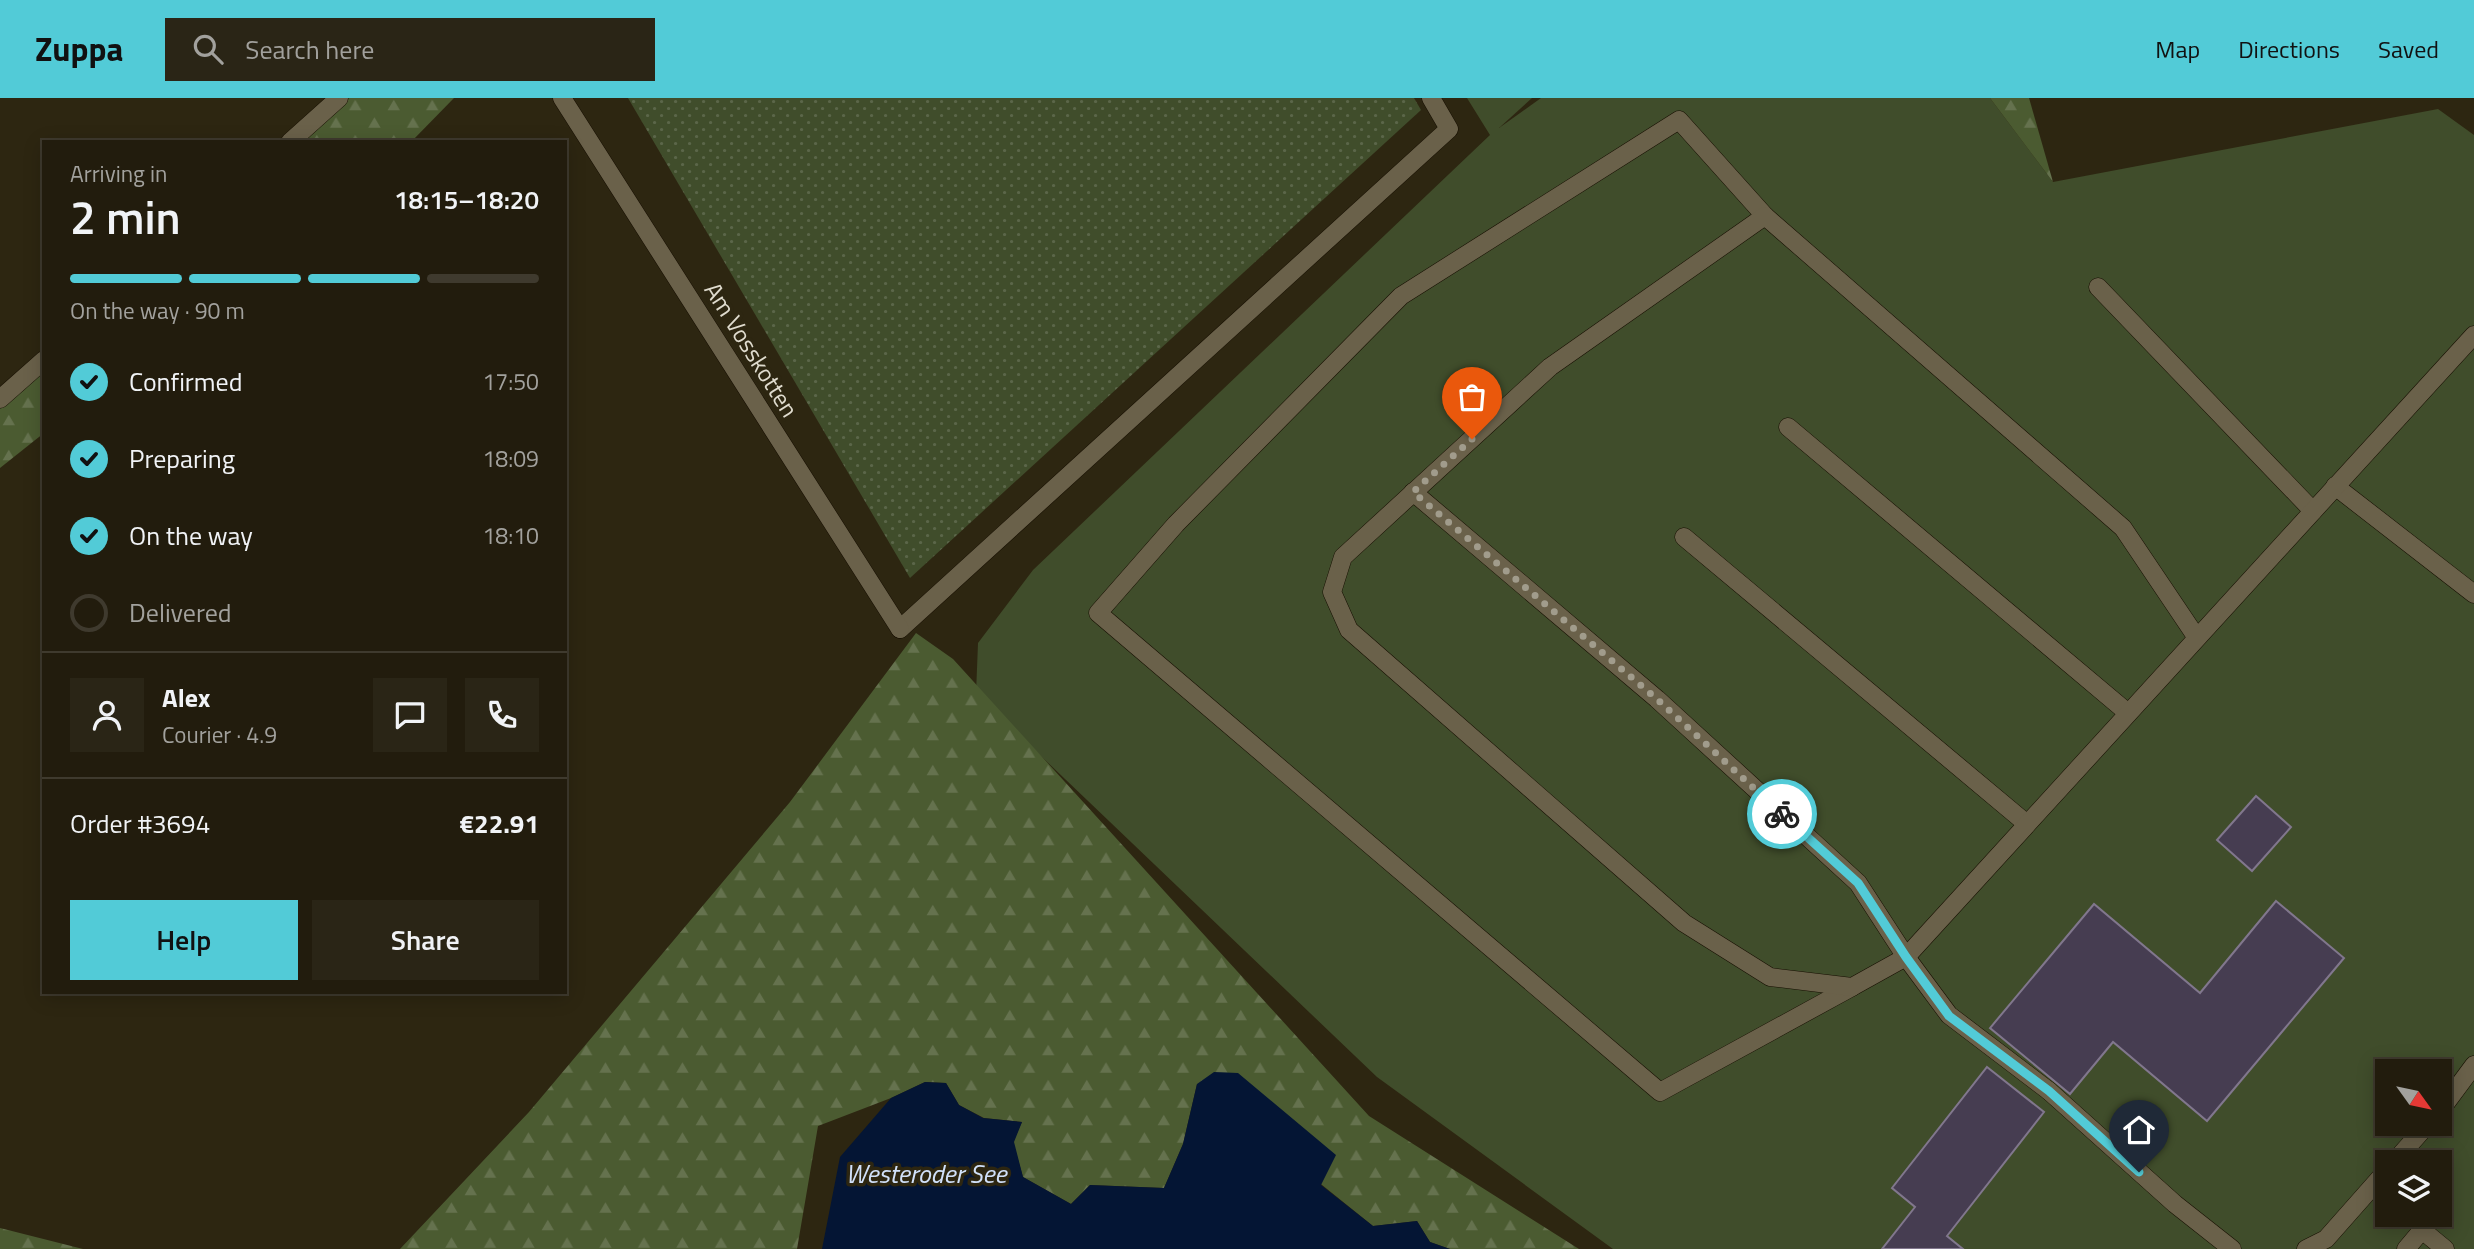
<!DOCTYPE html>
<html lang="en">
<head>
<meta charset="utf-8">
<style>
	:root { --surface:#221c0d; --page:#2a2516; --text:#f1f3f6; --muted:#a2a19d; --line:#3f3a2e; --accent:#52cbd7 }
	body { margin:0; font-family:"Titillium Web",sans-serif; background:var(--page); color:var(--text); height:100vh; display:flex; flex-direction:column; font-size:26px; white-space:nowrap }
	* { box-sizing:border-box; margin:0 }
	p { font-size:23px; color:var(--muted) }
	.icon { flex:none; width:38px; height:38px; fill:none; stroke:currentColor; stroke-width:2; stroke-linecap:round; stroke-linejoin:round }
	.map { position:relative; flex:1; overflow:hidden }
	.sheet { position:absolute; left:42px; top:42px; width:525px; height:854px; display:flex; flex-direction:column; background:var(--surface); border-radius:0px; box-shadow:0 4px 18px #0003,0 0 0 2px var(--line) }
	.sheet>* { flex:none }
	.needle { width:46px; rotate:123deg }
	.fabs { position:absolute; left:2375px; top:961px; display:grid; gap:14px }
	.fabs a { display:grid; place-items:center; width:77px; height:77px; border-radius:0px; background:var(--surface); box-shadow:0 4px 18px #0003,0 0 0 2px var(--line); font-size:35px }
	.pin { position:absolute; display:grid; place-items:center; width:60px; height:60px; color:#fff; margin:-72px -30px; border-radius:50% 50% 50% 0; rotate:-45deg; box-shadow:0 0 7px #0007 }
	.pin .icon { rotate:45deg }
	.courier { position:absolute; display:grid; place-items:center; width:70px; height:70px; margin:-35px; border:5px solid #52cbd7; border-radius:50%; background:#fff; color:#222; box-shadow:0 2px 9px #0007 }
	.headline em { font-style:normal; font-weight:600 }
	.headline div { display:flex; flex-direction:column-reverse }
	.headline { display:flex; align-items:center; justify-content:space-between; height:119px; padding:0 28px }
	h1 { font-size:46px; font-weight:600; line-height:52px }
	.bar { display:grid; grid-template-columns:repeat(4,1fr); gap:10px 7px; align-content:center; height:84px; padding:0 28px }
	.bar i { height:9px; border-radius:5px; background:var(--line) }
	.bar .active { background:var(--accent) }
	.bar p { grid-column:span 4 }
	.line { display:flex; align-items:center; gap:18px; padding:0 28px; border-top:2px solid var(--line) }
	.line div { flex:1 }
	.round { display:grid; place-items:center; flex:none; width:74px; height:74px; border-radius:0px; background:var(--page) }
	ol { padding:0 28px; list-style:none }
	li { display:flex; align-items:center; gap:21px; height:77px }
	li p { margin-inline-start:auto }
	li .icon { padding:7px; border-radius:50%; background:var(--accent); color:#111; stroke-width:4 }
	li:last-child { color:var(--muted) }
	li i { width:38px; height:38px; border:4px solid var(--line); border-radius:50% }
	.cta { display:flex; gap:14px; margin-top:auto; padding:14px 28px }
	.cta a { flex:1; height:80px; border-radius:0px; background:var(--accent); color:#111; font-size:28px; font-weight:600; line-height:80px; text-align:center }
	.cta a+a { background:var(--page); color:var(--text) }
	header { display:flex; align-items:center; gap:42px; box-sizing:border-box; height:98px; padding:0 35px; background:var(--accent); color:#111 }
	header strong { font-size:33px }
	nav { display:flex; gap:38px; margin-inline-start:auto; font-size:24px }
	.search { width:490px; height:63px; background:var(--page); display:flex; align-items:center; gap:18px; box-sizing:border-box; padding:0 24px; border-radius:0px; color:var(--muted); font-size:26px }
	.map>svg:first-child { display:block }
	.green { fill:#404d2b; fill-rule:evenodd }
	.forest { fill:url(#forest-firs) }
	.garden { fill:url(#garden-dots) }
	.water { fill:#041534 }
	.building { fill:#463d51; stroke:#81778d; stroke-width:2 }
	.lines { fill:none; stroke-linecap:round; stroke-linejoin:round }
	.lane-casing { stroke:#160e00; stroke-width:19 }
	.street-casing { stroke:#160e00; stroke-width:19 }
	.lane { stroke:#6a614a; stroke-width:18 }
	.street { stroke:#6a614a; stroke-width:18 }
	.done { stroke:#a19c8c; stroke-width:7; stroke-dasharray:0 12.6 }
	.route { stroke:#52cbd7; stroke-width:9 }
	.labels { text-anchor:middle; stroke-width:7; stroke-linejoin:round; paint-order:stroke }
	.street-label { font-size:24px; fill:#e0dccf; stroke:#2d2611 }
	.water-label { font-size:26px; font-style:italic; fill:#d1e1fa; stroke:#2d2611 }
</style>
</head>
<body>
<header>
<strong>Zuppa</strong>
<div class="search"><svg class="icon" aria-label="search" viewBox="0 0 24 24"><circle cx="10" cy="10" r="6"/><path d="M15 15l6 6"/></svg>Search here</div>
<nav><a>Map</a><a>Directions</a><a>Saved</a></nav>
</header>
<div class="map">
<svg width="2474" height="1151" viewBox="0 0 2474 1151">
	<defs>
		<pattern id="forest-firs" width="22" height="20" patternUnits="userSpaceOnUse" patternTransform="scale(1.75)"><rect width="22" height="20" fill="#4b5b31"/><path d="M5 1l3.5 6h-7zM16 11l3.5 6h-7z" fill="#65724e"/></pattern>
		<pattern id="garden-dots" width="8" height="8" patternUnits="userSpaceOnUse" patternTransform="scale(1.75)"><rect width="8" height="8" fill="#404d2b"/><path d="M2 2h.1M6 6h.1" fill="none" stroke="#5b6649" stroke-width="1.8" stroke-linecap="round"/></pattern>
	</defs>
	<rect width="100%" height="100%" fill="#2d2611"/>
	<path class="green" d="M1467,0h65l-33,30 42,-30h449l63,84 385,-73 36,26v1114h-861l-236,-172 -401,-383 2,-51 55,-73 457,-435zM2387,973h53v53h-53zM2387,1064h53v52h-53z"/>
	<g class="forest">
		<polygon points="331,0 454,0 411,44 283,44"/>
		<polygon points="1990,0 2029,0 2053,84"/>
		<polygon points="44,265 44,335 0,370 0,305"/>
		<polygon points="916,535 953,561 1369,1018 1579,1151 1450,1151 1430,1144 1417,1123 1373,1128 1197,986 1183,1046 1164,1090 1090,1087 1071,1106 1023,1079 1013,1044 1022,1024 984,1020 959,1007 946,985 925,984 891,1000 818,1028 797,1151 400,1151 529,1014 790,704"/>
		<polygon points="0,1130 83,1151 0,1151"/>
	</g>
	<polygon class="garden" points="628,0 1414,0 1421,12 910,480"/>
	<polygon class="water" points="1214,974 1238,975 1336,1057 1321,1087 1373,1128 1417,1123 1430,1144 1450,1151 822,1151 840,1059 891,1000 925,984 946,985 959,1007 983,1020 1022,1024 1014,1044 1023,1079 1071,1106 1090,1087 1164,1090 1183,1046 1197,986"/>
	<g class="building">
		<polygon points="2256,698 2291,729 2252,773 2217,742"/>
		<polygon points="2276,803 2344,860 2207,1023 2113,944 2070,996 1990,930 2094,806 2200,895"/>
		<polygon points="1987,969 2044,1014 1947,1138 1963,1151 1882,1151 1915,1109 1892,1090"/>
	</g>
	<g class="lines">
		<g class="lane-casing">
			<g id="lane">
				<polyline points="1765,118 1679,22 1401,198 1176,426 1098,515 1660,994 1852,889"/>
				<polyline points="2098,189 2313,413"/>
				<polyline points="1788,329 2128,615"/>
				<polyline points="2335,388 2474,496"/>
				<polyline points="1413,394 1657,601 1858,785 1906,859 1949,917 2049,993"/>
				<polyline points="1684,439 2027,726"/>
				<polyline points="900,531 1449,31 1431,0"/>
				<polyline points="2197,540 2123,430 1765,118 1550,269 1343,459 1332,494 1349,532 1684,825 1770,879 1852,889 1906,859 2474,237"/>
				<polyline points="2406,1151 2422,1132 2445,1151"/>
			</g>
		</g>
		<g class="street-casing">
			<g id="street">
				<polyline points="562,0 900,531"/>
				<polyline points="290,44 339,0"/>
				<polyline points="0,301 44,262"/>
				<polyline points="2049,993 2175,1106 2232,1151"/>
				<polyline points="2440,1013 2474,967"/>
				<polyline points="2394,1064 2428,1026"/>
				<polyline points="2306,1151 2326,1141 2387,1072"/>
			</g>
		</g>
		<use href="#lane" class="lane"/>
		<use href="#street" class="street"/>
	</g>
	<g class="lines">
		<polyline class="done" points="1472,341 1413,394 1657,601 1782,716"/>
		<polyline class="route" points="1782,716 1858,785 1906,859 1949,918 2049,993 2139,1074"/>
	</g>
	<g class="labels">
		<g class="street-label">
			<text transform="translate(751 252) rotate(58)" y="8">Am Vosskotten</text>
		</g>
		<g class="water-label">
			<text x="926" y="1085">Westeroder See</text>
		</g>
	</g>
</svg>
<div class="fabs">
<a><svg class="needle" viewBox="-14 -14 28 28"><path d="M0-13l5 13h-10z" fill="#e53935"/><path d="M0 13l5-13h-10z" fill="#a2a19d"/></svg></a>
<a><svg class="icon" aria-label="layers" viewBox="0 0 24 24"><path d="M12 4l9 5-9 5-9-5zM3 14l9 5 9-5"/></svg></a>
</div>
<div class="pin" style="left:1472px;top:341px;background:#ea580c"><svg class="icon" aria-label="bag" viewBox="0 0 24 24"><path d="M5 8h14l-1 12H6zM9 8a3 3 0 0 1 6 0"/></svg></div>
<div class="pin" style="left:2139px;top:1074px;background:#1f2937"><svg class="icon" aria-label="home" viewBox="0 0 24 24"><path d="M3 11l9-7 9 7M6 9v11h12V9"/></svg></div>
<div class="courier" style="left:1782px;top:716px"><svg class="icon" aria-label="bike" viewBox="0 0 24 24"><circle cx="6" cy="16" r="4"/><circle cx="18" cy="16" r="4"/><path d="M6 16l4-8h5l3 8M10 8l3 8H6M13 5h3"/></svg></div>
<section class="sheet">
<div class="headline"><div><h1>2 min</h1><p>Arriving in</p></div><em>18:15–18:20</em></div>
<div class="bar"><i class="active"></i><i class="active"></i><i class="active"></i><i></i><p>On the way · 90 m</p></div>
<ol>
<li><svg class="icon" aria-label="check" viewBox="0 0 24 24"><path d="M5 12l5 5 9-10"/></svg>Confirmed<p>17:50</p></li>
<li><svg class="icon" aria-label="check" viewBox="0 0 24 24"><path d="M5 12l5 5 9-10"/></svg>Preparing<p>18:09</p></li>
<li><svg class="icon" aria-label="check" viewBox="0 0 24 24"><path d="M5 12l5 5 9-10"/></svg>On the way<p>18:10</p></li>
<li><i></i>Delivered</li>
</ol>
<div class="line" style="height:126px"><a class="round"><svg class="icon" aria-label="person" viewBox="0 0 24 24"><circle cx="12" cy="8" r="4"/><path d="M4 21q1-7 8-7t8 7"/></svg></a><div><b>Alex</b><p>Courier · 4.9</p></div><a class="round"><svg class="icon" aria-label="chat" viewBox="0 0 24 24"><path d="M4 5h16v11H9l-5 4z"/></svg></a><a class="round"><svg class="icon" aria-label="phone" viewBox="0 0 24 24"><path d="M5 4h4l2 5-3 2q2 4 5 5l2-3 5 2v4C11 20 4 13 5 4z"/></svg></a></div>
<div class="line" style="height:91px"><div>Order #3694</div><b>€22.91</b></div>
<div class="cta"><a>Help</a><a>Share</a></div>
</section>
</div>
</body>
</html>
